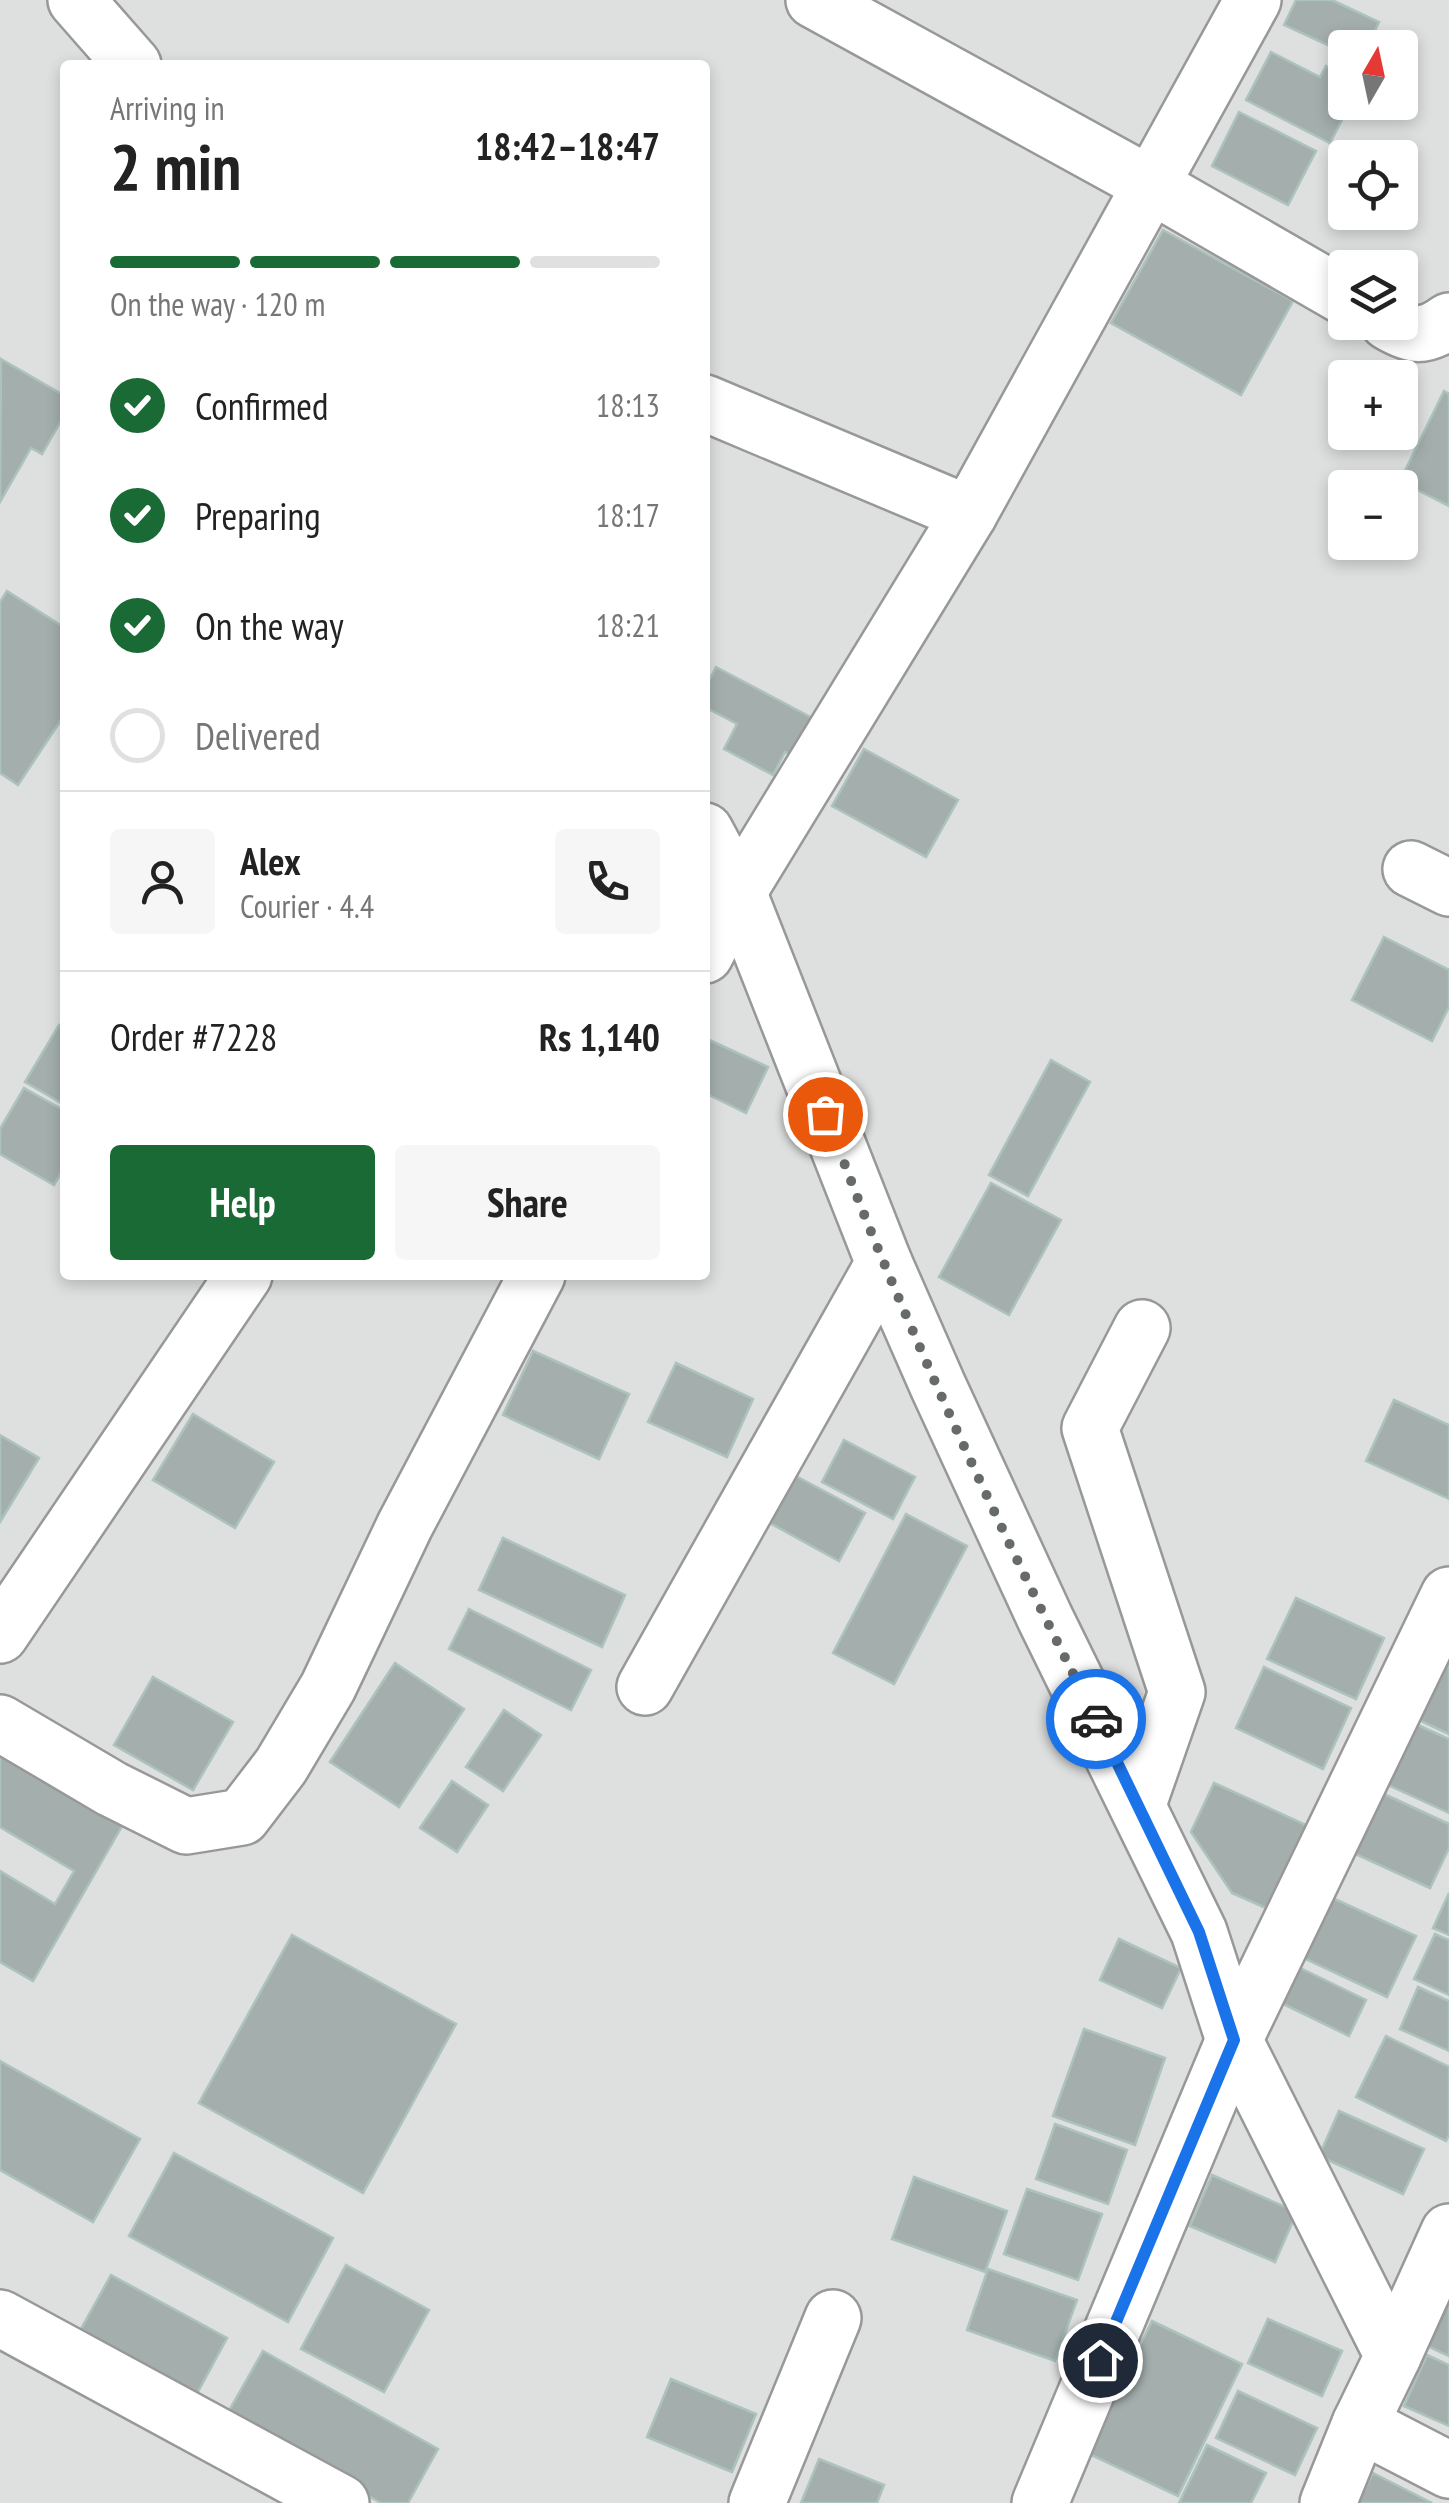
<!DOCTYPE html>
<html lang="en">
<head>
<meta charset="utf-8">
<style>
	:root { --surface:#fff; --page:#f6f6f6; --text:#222; --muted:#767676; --line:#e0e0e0; --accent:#1a6a36 }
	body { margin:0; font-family:"PT Sans Narrow",sans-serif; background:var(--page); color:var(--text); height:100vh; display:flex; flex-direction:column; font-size:38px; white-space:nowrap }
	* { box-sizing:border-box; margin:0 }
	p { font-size:32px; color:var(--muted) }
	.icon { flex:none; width:55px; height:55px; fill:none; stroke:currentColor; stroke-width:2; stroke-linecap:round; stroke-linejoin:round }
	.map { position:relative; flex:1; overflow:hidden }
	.sheet { position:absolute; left:60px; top:60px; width:650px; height:1220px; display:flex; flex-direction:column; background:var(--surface); border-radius:10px; box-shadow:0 5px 15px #0003 }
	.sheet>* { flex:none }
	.needle { width:65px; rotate:9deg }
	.controls { position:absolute; left:1328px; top:30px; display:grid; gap:20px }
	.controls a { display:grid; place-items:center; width:90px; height:90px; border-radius:10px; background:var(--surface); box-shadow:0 5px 15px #0003; font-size:50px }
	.pin { position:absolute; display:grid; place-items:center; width:85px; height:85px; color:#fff; margin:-42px; border:5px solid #fff; border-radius:50%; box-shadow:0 2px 10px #0007 }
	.courier { position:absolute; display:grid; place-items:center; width:100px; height:100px; margin:-50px; border:8px solid #1a73e8; border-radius:50%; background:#fff; color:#222; box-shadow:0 2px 12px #0007 }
	.headline em { font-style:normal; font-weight:700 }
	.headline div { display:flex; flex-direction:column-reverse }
	.headline { display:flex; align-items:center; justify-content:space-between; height:170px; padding:0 50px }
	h1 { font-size:65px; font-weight:700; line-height:75px }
	.bar { display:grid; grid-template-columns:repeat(4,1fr); gap:15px 10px; align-content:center; height:120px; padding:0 50px }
	.bar i { height:12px; border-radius:8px; background:var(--line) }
	.bar .selected { background:var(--accent) }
	.bar p { grid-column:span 4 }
	.line { display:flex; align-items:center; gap:25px; padding:0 50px; border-top:2px solid var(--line) }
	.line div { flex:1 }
	.round { display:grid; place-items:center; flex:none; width:105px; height:105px; border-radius:10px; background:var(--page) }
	ol { padding:0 50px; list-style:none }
	li { display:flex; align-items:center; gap:30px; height:110px }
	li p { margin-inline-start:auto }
	li .icon { padding:10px; border-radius:50%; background:var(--accent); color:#fff; stroke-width:4 }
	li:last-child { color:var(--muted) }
	li i { width:55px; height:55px; border:5px solid var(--line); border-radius:50% }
	.cta { display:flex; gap:20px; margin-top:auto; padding:20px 50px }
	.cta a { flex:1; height:115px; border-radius:10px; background:var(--accent); color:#fff; font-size:40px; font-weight:700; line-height:115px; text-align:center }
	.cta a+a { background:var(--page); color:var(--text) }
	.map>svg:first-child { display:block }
	.residential { fill:#dedfdf; fill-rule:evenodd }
	.building { fill:#a4afad; stroke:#acc2bd; stroke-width:2.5 }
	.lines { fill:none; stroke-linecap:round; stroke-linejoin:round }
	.minor-casing { stroke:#989898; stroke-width:60 }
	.minor { stroke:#fff; stroke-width:55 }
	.done { stroke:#676a6a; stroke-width:10; stroke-dasharray:0 18 }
	.route { stroke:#1a73e8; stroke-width:12 }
</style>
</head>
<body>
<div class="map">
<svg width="1449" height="2503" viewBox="0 0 1449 2503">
	<rect width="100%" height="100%" fill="#e9f1f1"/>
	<path class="residential" d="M0,0h1449v2503h-1449zM1345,48h55v54h-55zM65,65h640v1210h-640zM1345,158h55v54h-55zM1345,268h55v54h-55zM1345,378h55v54h-55zM1345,488h55v54h-55z"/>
	<g class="building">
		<polygon points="1296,0 1332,0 1379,22 1367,48 1345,48 1345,53 1284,25"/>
		<polygon points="1271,52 1320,77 1326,66 1336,72 1343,60 1345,61 1345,102 1351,102 1330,143 1246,100"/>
		<polygon points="1239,112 1316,151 1288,205 1212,166"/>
		<polygon points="1163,230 1293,301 1241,395 1111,323"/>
		<polygon points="1,359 65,396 65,414 42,454 31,448 0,502"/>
		<polygon points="1444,391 1449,394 1449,506 1400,481"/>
		<polygon points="7,591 65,628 65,714 18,785 0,773 0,602"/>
		<polygon points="716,667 816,720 796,758 785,752 773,775 724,749 737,724 705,707 705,689"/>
		<polygon points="864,749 958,800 926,857 832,806"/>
		<polygon points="1384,937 1449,970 1449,1007 1432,1041 1352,1000"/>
		<polygon points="59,1025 65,1029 65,1105 25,1082"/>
		<polygon points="705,1038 768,1067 746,1113 705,1093"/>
		<polygon points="1051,1060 1090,1082 1028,1196 989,1175"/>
		<polygon points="24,1088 65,1111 65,1166 54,1185 0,1154 0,1129"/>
		<polygon points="991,1183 1061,1220 1009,1315 939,1277"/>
		<polygon points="533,1351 629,1394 599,1459 503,1415"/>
		<polygon points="676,1363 753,1399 727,1457 648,1422"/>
		<polygon points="1394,1400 1449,1425 1449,1499 1366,1461"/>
		<polygon points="193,1414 274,1462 235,1528 153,1480"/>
		<polygon points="0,1435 39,1458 0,1522"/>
		<polygon points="844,1440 915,1477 893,1519 822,1482"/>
		<polygon points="794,1475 865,1513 839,1561 768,1522"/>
		<polygon points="906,1514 967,1546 894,1684 833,1653"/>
		<polygon points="503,1538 625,1595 602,1647 479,1590"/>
		<polygon points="1296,1598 1384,1638 1356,1699 1267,1659"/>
		<polygon points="469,1609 591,1670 571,1710 449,1649"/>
		<polygon points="1438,1655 1449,1660 1449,1734 1410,1716"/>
		<polygon points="395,1663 464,1709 399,1807 330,1762"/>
		<polygon points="1264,1667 1351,1708 1323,1769 1236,1728"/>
		<polygon points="153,1677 233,1722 193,1790 114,1745"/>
		<polygon points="504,1710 541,1735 503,1791 466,1767"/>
		<polygon points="1407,1720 1449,1739 1449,1813 1379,1781"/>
		<polygon points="0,1741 129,1814 33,1981 0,1962 0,1871 55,1904 74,1871 0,1827"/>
		<polygon points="452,1781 488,1805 457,1852 420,1828"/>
		<polygon points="1214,1783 1306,1825 1266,1908 1232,1893 1191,1832"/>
		<polygon points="1371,1788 1449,1824 1449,1848 1430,1888 1342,1848"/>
		<polygon points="1449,1893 1449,1935 1433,1928"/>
		<polygon points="1328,1896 1416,1936 1387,1997 1299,1956"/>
		<polygon points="1435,1934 1449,1940 1449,1995 1414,1979"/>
		<polygon points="292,1935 456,2024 363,2193 199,2103"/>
		<polygon points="1119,1939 1181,1968 1162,2008 1100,1980"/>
		<polygon points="1286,1961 1366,2000 1349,2036 1269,1997"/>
		<polygon points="1418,1987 1449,2001 1449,2051 1400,2029"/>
		<polygon points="1084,2029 1165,2058 1135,2145 1053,2116"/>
		<polygon points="1386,2036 1449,2067 1449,2135 1446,2141 1356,2097"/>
		<polygon points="0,2061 140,2139 93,2222 0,2170"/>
		<polygon points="1339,2111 1424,2149 1403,2194 1319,2156"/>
		<polygon points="1055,2124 1127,2150 1108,2204 1036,2179"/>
		<polygon points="174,2153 333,2238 288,2322 129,2236"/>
		<polygon points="1212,2175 1297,2212 1275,2262 1190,2226"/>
		<polygon points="914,2177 1007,2211 985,2272 892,2239"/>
		<polygon points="1027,2189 1102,2214 1078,2280 1004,2254"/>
		<polygon points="346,2265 429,2310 384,2392 301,2349"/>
		<polygon points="988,2269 1077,2300 1055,2361 967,2330"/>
		<polygon points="111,2275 227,2338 193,2401 76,2338"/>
		<polygon points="1449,2295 1449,2356 1425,2345"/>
		<polygon points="1268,2319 1342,2351 1322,2396 1248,2363"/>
		<polygon points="1152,2321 1242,2364 1178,2496 1087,2453"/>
		<polygon points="263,2351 438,2449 408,2503 381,2503 226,2416"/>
		<polygon points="1427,2355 1449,2365 1449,2426 1404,2406"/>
		<polygon points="671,2379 756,2414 732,2472 647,2437"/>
		<polygon points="1238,2391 1317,2428 1295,2475 1216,2438"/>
		<polygon points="1207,2445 1266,2473 1251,2503 1179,2503"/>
		<polygon points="819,2459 884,2485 877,2503 801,2503"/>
		<polygon points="1373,2473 1432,2503 1358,2503"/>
	</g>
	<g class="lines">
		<g class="minor-casing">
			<g id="minor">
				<polyline points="76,0 133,65"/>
				<polyline points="814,0 1151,185 1345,297"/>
				<path d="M1388,322c25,15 37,16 61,-1"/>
				<polyline points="705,403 969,514"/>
				<polyline points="705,831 738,892 884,1263 938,1386 1045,1618 1199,1932 1234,2040 1393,2356 1360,2424 1328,2503"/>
				<polyline points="1411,869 1449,888"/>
				<polyline points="705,955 738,892 969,514 1253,0"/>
				<polyline points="0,1635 244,1275"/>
				<polyline points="645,1687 884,1263"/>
				<polyline points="0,1723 112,1789 186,1826 242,1817 281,1766 328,1687 405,1525 537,1275"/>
				<polyline points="1138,1804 1177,1692 1090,1428 1142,1328"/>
				<polyline points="0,2318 341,2503"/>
				<polyline points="1393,2356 1449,2232"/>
				<polyline points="1360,2424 1449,2470"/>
				<polyline points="757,2503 833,2318"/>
				<polyline points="1040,2503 1234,2040 1449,1595"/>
			</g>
		</g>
		<use href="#minor" class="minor"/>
	</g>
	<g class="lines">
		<path class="done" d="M825,1114c20,50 38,100 59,149 64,154 136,307 212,456"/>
		<polyline class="route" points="1096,1719 1199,1932 1234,2040 1100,2360"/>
	</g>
</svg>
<div class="controls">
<a><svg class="needle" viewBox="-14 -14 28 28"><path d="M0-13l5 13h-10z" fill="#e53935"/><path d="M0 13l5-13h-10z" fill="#767676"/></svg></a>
<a><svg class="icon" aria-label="locate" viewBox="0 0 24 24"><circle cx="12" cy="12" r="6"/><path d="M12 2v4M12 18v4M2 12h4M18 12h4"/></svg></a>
<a><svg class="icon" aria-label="layers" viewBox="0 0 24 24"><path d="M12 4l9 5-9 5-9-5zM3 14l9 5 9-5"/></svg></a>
<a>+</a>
<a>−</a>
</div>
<div class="pin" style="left:825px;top:1114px;background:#ea580c"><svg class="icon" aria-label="bag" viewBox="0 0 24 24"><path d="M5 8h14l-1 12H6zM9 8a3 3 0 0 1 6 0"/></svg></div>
<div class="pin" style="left:1100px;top:2360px;background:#1f2937"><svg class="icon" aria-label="home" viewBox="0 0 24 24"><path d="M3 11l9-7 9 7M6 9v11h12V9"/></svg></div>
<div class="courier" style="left:1096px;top:1719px"><svg class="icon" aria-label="car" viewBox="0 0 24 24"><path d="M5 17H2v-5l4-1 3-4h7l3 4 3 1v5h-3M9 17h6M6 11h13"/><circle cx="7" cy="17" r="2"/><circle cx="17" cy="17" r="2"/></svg></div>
<section class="sheet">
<div class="headline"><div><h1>2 min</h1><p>Arriving in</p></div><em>18:42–18:47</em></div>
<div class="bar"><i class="selected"></i><i class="selected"></i><i class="selected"></i><i></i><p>On the way · 120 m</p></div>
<ol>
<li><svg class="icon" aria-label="check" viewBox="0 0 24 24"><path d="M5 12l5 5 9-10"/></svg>Confirmed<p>18:13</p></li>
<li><svg class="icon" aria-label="check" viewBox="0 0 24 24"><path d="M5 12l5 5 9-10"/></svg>Preparing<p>18:17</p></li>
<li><svg class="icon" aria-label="check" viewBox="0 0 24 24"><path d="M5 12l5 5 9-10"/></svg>On the way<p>18:21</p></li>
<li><i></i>Delivered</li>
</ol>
<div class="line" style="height:180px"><a class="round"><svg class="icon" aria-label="person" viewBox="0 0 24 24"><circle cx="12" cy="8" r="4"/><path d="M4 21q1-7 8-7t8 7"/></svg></a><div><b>Alex</b><p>Courier · 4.4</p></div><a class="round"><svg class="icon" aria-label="phone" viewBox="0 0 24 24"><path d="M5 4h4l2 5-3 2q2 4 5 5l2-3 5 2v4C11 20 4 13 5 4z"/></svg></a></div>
<div class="line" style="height:130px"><div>Order #7228</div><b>Rs 1,140</b></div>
<div class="cta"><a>Help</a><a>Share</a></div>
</section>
</div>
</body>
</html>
